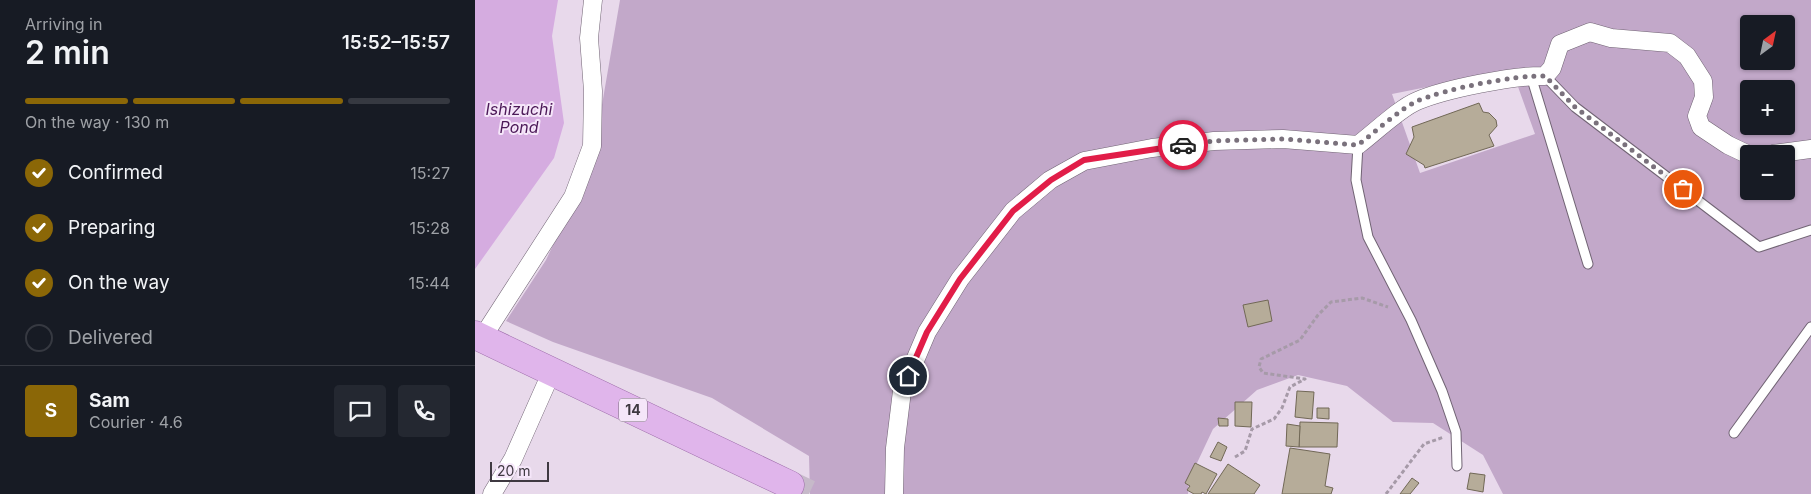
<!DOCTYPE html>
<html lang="en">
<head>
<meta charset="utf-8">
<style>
	:root { --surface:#171b24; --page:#242831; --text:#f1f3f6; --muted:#9ea1a6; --line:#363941; --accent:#8b6707 }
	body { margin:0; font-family:Inter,sans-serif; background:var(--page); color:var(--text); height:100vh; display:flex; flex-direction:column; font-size:19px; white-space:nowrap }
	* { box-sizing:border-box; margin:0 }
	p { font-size:16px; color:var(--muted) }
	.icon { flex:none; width:28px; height:28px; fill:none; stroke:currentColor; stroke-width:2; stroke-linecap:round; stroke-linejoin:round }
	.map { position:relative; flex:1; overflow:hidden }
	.details { display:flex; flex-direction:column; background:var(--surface); width:475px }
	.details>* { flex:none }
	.needle { width:32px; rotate:33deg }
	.controls { position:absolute; left:1265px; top:15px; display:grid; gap:10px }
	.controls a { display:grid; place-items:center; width:55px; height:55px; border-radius:5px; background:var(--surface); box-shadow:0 1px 4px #0004; font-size:25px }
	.scale { position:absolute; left:15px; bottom:12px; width:59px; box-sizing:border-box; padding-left:5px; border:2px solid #3f3941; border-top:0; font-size:14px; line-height:18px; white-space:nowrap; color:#3f3941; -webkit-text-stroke:4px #f5e6f9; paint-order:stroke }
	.pin { position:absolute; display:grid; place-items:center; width:42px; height:42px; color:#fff; margin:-21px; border:2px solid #fff; border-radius:50%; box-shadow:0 1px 5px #0007 }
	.courier { position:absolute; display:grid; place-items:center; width:50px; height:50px; margin:-25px; border:4px solid #e11d48; border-radius:50%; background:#fff; color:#222; box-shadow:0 1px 6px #0007 }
	.overview em { font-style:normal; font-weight:600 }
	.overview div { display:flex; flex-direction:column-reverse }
	.overview { display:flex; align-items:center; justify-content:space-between; height:85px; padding:0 25px }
	h1 { font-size:32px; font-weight:600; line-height:38px }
	.bar { display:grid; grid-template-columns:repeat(4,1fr); gap:8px 5px; align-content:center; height:60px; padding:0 25px }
	.bar i { height:6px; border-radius:4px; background:var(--line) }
	.bar .selected { background:var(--accent) }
	.bar p { grid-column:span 4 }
	.line { display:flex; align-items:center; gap:12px; padding:0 25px; border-top:1px solid var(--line) }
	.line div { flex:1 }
	.round { display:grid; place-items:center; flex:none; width:52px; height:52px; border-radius:5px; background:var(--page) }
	ol { padding:0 25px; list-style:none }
	li { display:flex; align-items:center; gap:15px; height:55px }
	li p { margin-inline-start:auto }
	li .icon { padding:5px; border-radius:50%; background:var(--accent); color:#fff; stroke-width:4 }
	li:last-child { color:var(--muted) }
	li i { width:28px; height:28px; border:2px solid var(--line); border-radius:50% }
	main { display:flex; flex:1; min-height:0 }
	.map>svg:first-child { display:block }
	.green { fill:#c2a8c9; fill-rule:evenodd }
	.water { fill:#d5ace0 }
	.building { fill:#b6ac99; stroke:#716856 }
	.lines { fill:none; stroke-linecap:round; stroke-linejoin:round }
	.primary-tunnel { stroke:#c6b9c9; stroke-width:28; stroke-dasharray:28 14; stroke-linecap:butt }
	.service-casing { stroke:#716474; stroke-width:11 }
	.minor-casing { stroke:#716474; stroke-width:19 }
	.primary-casing { stroke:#9a69a7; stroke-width:29 }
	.path { stroke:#a69aa8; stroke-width:3; stroke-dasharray:4 2.5; stroke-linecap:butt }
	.service { stroke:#fff; stroke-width:9 }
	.minor { stroke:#fff; stroke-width:18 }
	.primary { stroke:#e0b5eb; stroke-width:28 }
	.done { stroke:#7a717c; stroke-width:5; stroke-dasharray:0 9 }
	.route { stroke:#e11d48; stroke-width:6 }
	.labels { text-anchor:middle; stroke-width:4; stroke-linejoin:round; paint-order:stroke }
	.shield { fill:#f5e6f9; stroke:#766d78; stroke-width:1 }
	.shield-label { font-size:14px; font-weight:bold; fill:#3f3941 }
	.water-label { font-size:16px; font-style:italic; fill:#4c1958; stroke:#f5e6f9 }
</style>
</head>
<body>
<main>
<section class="details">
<div class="overview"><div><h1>2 min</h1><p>Arriving in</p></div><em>15:52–15:57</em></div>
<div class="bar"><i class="selected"></i><i class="selected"></i><i class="selected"></i><i></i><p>On the way · 130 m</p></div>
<ol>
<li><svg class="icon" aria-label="check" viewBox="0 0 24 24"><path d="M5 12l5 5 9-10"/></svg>Confirmed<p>15:27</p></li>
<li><svg class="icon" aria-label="check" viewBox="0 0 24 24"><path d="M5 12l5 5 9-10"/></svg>Preparing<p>15:28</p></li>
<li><svg class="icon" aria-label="check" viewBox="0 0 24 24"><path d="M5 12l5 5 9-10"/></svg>On the way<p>15:44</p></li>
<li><i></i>Delivered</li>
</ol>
<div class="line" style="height:90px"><b class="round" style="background:var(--accent);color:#fff">S</b><div><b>Sam</b><p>Courier · 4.6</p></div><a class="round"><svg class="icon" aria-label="chat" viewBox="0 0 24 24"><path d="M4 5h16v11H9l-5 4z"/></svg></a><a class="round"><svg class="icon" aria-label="phone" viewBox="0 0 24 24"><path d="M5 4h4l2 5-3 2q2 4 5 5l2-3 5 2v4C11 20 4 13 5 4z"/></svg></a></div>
</section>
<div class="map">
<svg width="1336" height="494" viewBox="0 0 1336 494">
	<rect width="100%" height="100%" fill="#e8d9eb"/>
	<path class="green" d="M145,0h1191v494h-308l-20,-39 -50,-32 -40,-1 -46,-36 -49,-11 -41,15 -44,39 -24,51 -1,14h-378l-1,-38 -97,-58 -159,-56 -47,-21 40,-61 46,-97zM1274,24h37v37h-37zM1037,70l23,64 -115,39 -28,-79zM1274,89h37v37h-37zM1274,154h37v37h-37z"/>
	<polygon class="water" points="0,0 83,0 77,36 89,123 79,158 0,269"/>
	<g class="building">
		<polygon points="1004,103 1008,112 1014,113 1021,120 1022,126 1014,135 1019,146 950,168 949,165 931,154 939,137 937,127"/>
		<polygon points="793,300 797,321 773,327 768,305"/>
		<polygon points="822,391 839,392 837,419 820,417"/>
		<polygon points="760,402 777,402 776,427 760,426"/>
		<polygon points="842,408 854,408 854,419 842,418"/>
		<polygon points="743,418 753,419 753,426 744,426"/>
		<polygon points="825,422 863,423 862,447 824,447"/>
		<polygon points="812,424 825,426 824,447 811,446"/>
		<polygon points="743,442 752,447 746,461 735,457"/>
		<polygon points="815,448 855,454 850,486 858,488 856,494 807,494"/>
		<polygon points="720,463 742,474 731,494 727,492 726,494 719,494 712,490 715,486 710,483"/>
		<polygon points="753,464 785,485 779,494 733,494"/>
		<polygon points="995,473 1010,475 1008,492 992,489"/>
		<polygon points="937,478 944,483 935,494 925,494"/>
	</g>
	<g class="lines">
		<polyline class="primary-tunnel" points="315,485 334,494"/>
		<g class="service-casing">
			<g id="service">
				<polyline points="1056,76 1113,264"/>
				<polyline points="1070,76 1100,107 1284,247 1336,230"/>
				<polyline points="883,145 881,180 893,237 936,320 967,391 981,432 982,466"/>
				<polyline points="1259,433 1336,327"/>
			</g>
		</g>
		<g class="minor-casing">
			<g id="minor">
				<polyline points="1298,154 1336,149"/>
				<polyline points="7,338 98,197 117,146 118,91 114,38 118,0"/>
				<polyline points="17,494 38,459 77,371"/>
				<path d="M419,494l1,-46 7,-57 25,-59 33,-53 53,-68 37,-31 34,-19 68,-13 62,-7 69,-2 75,6c16,-12 42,-37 59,-44 28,-12 98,-26 128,-25l7,-8 8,-24 30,-12 21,6 59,5 17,13 16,25 1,16 -7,19 4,11 27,18 21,10"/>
			</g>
		</g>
		<g class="primary-casing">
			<polyline id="primary" points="0,335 315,485"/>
		</g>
		<g class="path">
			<polyline points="760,457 770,451 777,429 799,419 807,408 815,387 830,379 788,373 784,367 786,359 825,340 843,315 856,302 887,298 913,307"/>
			<polyline points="911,494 949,444 969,437"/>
		</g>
		<use href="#service" class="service"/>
		<use href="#minor" class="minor"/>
		<use href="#primary" class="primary"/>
	</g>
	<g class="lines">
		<path class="done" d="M708,145l31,-4 69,-2 75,6c16,-12 42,-36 59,-44 28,-12 98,-26 128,-25l30,31 108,82"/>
		<polyline class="route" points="433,376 452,332 485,279 538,211 576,180 609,160 708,145"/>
	</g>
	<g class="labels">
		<rect class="shield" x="144" y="398.5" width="28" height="23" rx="4"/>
		<g class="shield-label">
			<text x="158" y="415">14</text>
		</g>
		<g class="water-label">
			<text x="44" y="115">Ishizuchi<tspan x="44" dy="18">Pond</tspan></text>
		</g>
	</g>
</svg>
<div class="controls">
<a><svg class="needle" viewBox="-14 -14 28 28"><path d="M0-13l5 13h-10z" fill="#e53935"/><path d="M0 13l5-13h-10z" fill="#9ea1a6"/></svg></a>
<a>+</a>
<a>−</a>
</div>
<div class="scale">20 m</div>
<div class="pin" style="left:1208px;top:189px;background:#ea580c"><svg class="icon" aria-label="bag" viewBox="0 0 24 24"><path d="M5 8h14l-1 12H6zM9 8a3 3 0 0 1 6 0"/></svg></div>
<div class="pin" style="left:433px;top:376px;background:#1f2937"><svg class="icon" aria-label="home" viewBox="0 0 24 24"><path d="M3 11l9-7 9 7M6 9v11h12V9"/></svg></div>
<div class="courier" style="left:708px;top:145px"><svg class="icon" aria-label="car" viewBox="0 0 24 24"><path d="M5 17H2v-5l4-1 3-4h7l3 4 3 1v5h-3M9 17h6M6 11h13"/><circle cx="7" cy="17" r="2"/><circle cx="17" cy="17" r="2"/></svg></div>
</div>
</main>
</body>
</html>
